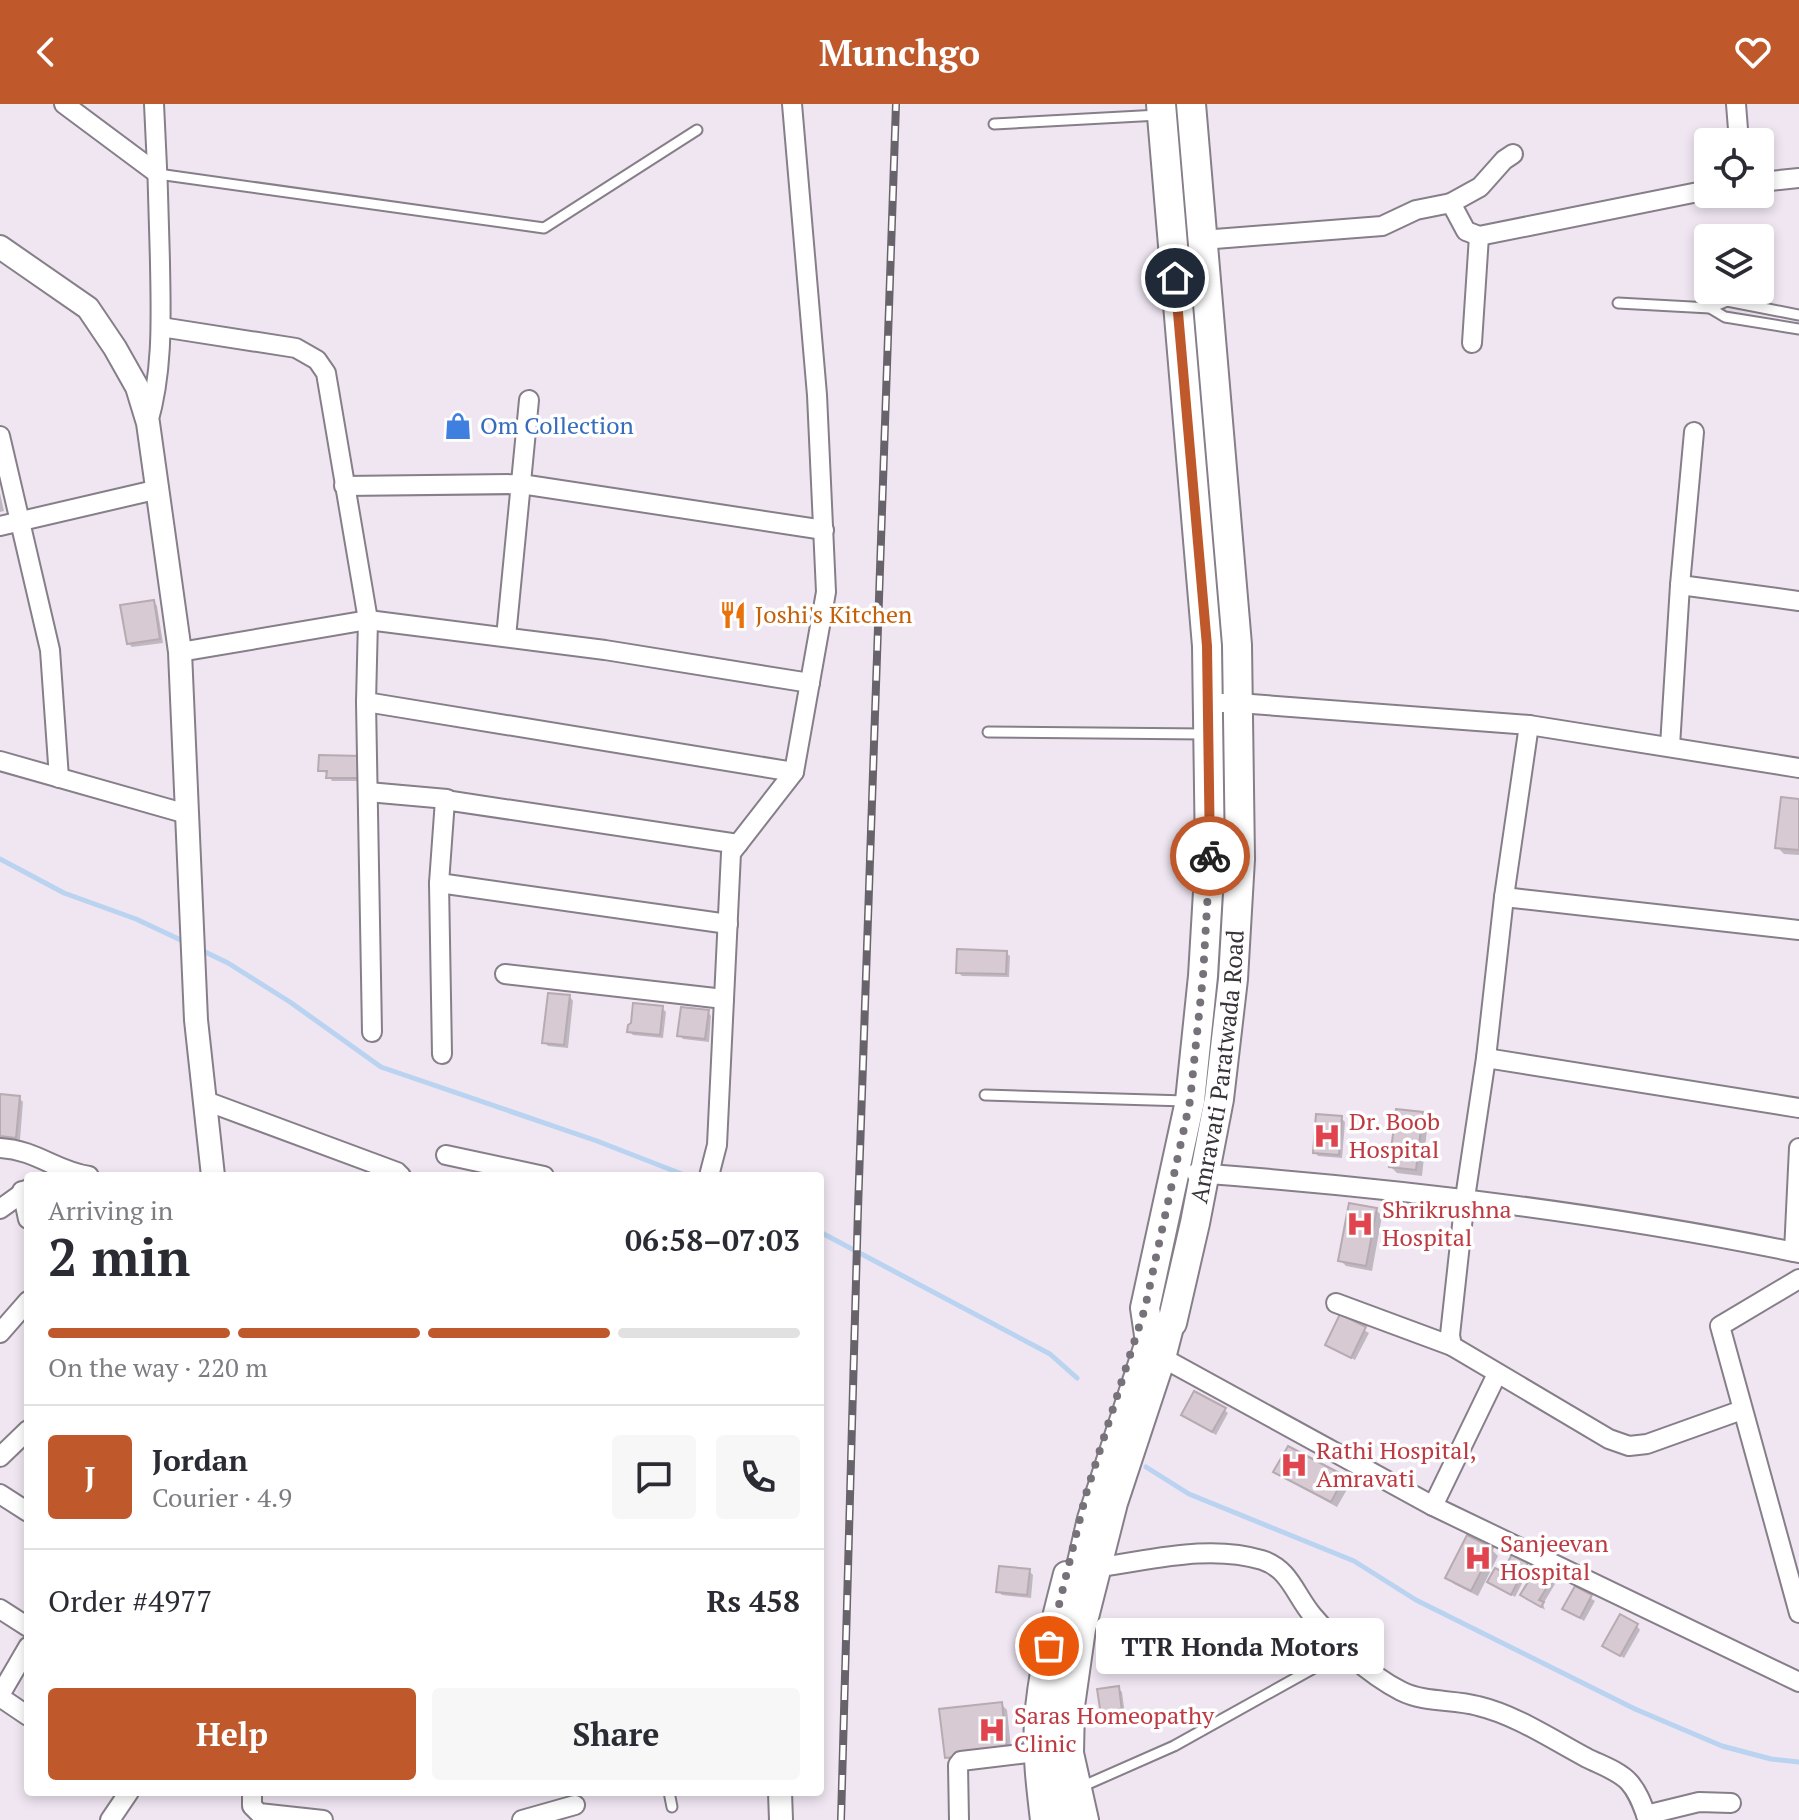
<!DOCTYPE html>
<html lang="en">
<head>
<meta charset="utf-8">
<style>
	:root { --surface:#fff; --page:#f7f7f7; --text:#2b2b33; --muted:#7c7c81; --line:#e1e1e2; --accent:#bf592b }
	body { margin:0; font-family:"PT Serif",serif; background:var(--page); color:var(--text); height:100vh; display:flex; flex-direction:column; font-size:30px; white-space:nowrap }
	* { box-sizing:border-box; margin:0 }
	p { font-size:26px; color:var(--muted) }
	.icon { flex:none; width:44px; height:44px; fill:none; stroke:currentColor; stroke-width:2; stroke-linecap:round; stroke-linejoin:round }
	.map { position:relative; flex:1; overflow:hidden }
	.side { position:absolute; left:24px; top:1068px; width:800px; height:624px; display:flex; flex-direction:column; background:var(--surface); border-radius:8px; box-shadow:0 4px 12px #0003 }
	.side>* { flex:none }
	.controls { position:absolute; left:1694px; top:24px; display:grid; gap:16px }
	.controls a { display:grid; place-items:center; width:80px; height:80px; border-radius:8px; background:var(--surface); box-shadow:0 4px 12px #0003; font-size:40px }
	.pin { position:absolute; display:grid; place-items:center; width:68px; height:68px; color:#fff; margin:-34px; border:4px solid #fff; border-radius:50%; box-shadow:0 2px 8px #0007 }
	.courier { position:absolute; display:grid; place-items:center; width:80px; height:80px; margin:-40px; border:6px solid #bf592b; border-radius:50%; background:#fff; color:#222; box-shadow:0 2px 10px #0007 }
	.bubble { position:absolute; height:56px; border-radius:8px; background:var(--surface); box-shadow:0 4px 12px #0003; font-size:26px; font-weight:700; line-height:56px; text-align:center }
	.summary em { font-style:normal; font-weight:700 }
	.summary div { display:flex; flex-direction:column-reverse }
	.summary { display:flex; align-items:center; justify-content:space-between; height:136px; padding:0 24px }
	h1 { font-size:52px; font-weight:700; line-height:60px }
	.bar { display:grid; grid-template-columns:repeat(4,1fr); gap:12px 8px; align-content:center; height:96px; padding:0 24px }
	.bar i { height:10px; border-radius:6px; background:var(--line) }
	.bar .current { background:var(--accent) }
	.bar p { grid-column:span 4 }
	.line { display:flex; align-items:center; gap:20px; padding:0 24px; border-top:2px solid var(--line) }
	.line div { flex:1 }
	.round { display:grid; place-items:center; flex:none; width:84px; height:84px; border-radius:8px; background:var(--page) }
	.cta { display:flex; gap:16px; margin-top:auto; padding:16px 24px }
	.cta a { flex:1; height:92px; border-radius:8px; background:var(--accent); color:#fff; font-size:32px; font-weight:700; line-height:92px; text-align:center }
	.cta a+a { background:var(--page); color:var(--text) }
	header { display:flex; justify-content:space-between; align-items:center; height:104px; padding:0 24px; background:var(--accent); color:#fff; font-size:36px; font-weight:700 }
	.map>svg:first-child { display:block }
	.shadow { fill:#0003 }
	.lines { fill:none; stroke-linecap:round; stroke-linejoin:round }
	.stream { stroke:#b9d3f0; stroke-width:5 }
	.building { fill:#d8cad2; stroke:#b7aab1; stroke-width:2 }
	.service-casing { stroke:#867e89; stroke-width:13 }
	.minor-casing { stroke:#867e89; stroke-width:22 }
	.tertiary-casing { stroke:#867e89; stroke-width:26 }
	.secondary-casing { stroke:#867e89; stroke-width:28 }
	.primary-casing { stroke:#867e89; stroke-width:32 }
	.service { stroke:#fff; stroke-width:9 }
	.minor { stroke:#fff; stroke-width:18 }
	.tertiary { stroke:#fff; stroke-width:22 }
	.secondary { stroke:#fff; stroke-width:24 }
	.primary { stroke:#fff; stroke-width:28 }
	.rail-casing { stroke:#68636a; stroke-width:8 }
	.rail { stroke:#fff; stroke-width:5; stroke-dasharray:15; stroke-linecap:butt }
	.done { stroke:#777279; stroke-width:8; stroke-dasharray:0 14.4 }
	.route { stroke:#bf592b; stroke-width:10 }
	.labels { text-anchor:middle; stroke-width:7; stroke-linejoin:round; paint-order:stroke }
	.shop-label { font-size:24px; fill:#366cbe; stroke:#fff; text-anchor:start }
	.food-label { font-size:24px; fill:#c56008; stroke:#fff; text-anchor:start }
	.street-label { font-size:24px; fill:#373338; stroke:#fff }
	.health-label { font-size:24px; fill:#be3a42; stroke:#fff; text-anchor:start }
</style>
</head>
<body>
<header><svg class="icon" aria-label="back" viewBox="0 0 24 24"><path d="M15 5l-7 7 7 7"/></svg>Munchgo<svg class="icon" aria-label="heart" viewBox="0 0 24 24"><path d="M12 20l-8-8c-3-5 5-10 8-4 3-6 11-1 8 4z"/></svg></header>
<div class="map">
<svg width="1799" height="1716" viewBox="0 0 1799 1716">
	<rect width="100%" height="100%" fill="#efe6f2"/>
	<g class="shadow">
		<polygon points="0,389 4,407 0,408"/>
		<polygon points="154,498 157,502 163,539 132,543 128,539"/>
		<polygon points="360,654 363,677 332,677 328,670 320,666"/>
		<polygon points="1799,697 1799,751 1784,750 1777,743"/>
		<polygon points="1006,849 1010,852 1009,873 962,872 958,868"/>
		<polygon points="570,893 573,897 568,944 548,942 544,938"/>
		<polygon points="662,904 666,908 663,934 633,931 629,927"/>
		<polygon points="708,908 711,912 709,938 683,935 680,931"/>
		<polygon points="0,992 19,994 23,998 20,1036 0,1034"/>
		<polygon points="1422,1010 1428,1016 1422,1072 1397,1069 1391,1063"/>
		<polygon points="1341,1014 1345,1018 1342,1054 1318,1052 1315,1048"/>
		<polygon points="1376,1106 1382,1112 1372,1167 1346,1162 1340,1156"/>
		<polygon points="1341,1213 1369,1229 1355,1256 1327,1241"/>
		<polygon points="1224,1306 1228,1309 1216,1331 1183,1311"/>
		<polygon points="1276,1367 1344,1374 1350,1380 1337,1403 1282,1373"/>
		<polygon points="1492,1446 1498,1452 1478,1492 1454,1480 1448,1474"/>
		<polygon points="1527,1460 1530,1464 1515,1493 1490,1478"/>
		<polygon points="1029,1467 1033,1471 1031,1494 1002,1491 998,1487"/>
		<polygon points="1554,1471 1558,1475 1543,1500 1545,1506 1523,1491"/>
		<polygon points="1576,1485 1595,1497 1584,1517 1565,1505"/>
		<polygon points="1637,1522 1640,1526 1624,1554 1604,1542"/>
		<polygon points="1118,1584 1122,1588 1125,1611 1106,1614 1102,1610"/>
		<polygon points="1001,1600 1007,1606 1012,1653 953,1660 947,1654"/>
	</g>
	<g class="lines">
		<g class="stream">
			<polyline points="0,755 64,789 136,815 185,838"/>
			<polyline points="201,846 228,859 290,898 381,963 597,1037 687,1072"/>
			<polyline points="820,1128 1050,1250 1077,1274"/>
			<polyline points="1146,1363 1189,1390 1354,1457 1416,1496 1635,1605 1722,1642 1771,1655 1799,1658"/>
		</g>
	</g>
	<g class="building">
		<polygon points="154,496 160,535 127,540 120,501"/>
		<polygon points="319,651 361,652 360,674 326,674 327,667 318,667"/>
		<polygon points="1781,693 1799,695 1799,746 1775,744"/>
		<polygon points="957,845 1007,847 1006,870 956,869"/>
		<polygon points="548,889 570,891 564,941 542,939"/>
		<polygon points="633,899 663,902 660,931 627,928 628,921 631,919"/>
		<polygon points="681,903 709,906 705,935 677,932"/>
		<polygon points="0,990 20,992 16,1034 0,1032"/>
		<polygon points="1396,1005 1423,1008 1416,1066 1389,1063"/>
		<polygon points="1316,1010 1342,1012 1339,1051 1313,1049"/>
		<polygon points="1349,1099 1377,1104 1366,1162 1338,1157"/>
		<polygon points="1340,1210 1366,1223 1351,1254 1325,1241"/>
		<polygon points="1194,1287 1226,1304 1212,1328 1181,1311"/>
		<polygon points="1288,1342 1345,1372 1331,1398 1273,1368"/>
		<polygon points="1467,1431 1493,1444 1471,1487 1445,1474"/>
		<polygon points="1512,1450 1528,1458 1511,1491 1487,1478 1495,1464 1503,1468"/>
		<polygon points="1539,1460 1556,1469 1539,1496 1544,1498 1541,1503 1520,1491"/>
		<polygon points="999,1462 1030,1465 1027,1491 996,1488"/>
		<polygon points="1575,1482 1592,1491 1580,1514 1562,1505"/>
		<polygon points="1620,1510 1638,1520 1620,1552 1602,1542"/>
		<polygon points="1119,1582 1122,1608 1101,1611 1097,1585"/>
		<polygon points="1002,1598 1007,1647 945,1654 939,1605"/>
	</g>
	<g class="lines">
		<g class="service-casing">
			<g id="service">
				<polyline points="994,20 1159,11"/>
				<polyline points="158,70 544,124 697,26"/>
				<polyline points="1618,199 1710,204 1727,197 1799,211"/>
				<polyline points="1710,204 1725,213 1799,225"/>
				<polyline points="988,628 1205,630"/>
				<polyline points="985,991 1186,997"/>
				<polyline points="1081,1683 1174,1642 1314,1564"/>
				<polyline points="669,1688 672,1703"/>
			</g>
		</g>
		<g class="minor-casing">
			<g id="minor">
				<polyline points="64,0 158,70"/>
				<polyline points="1736,0 1739,38"/>
				<polyline points="1760,78 1799,74"/>
				<polyline points="1451,99 1480,83 1504,56 1513,50"/>
				<polyline points="1202,136 1382,122 1416,106 1451,99 1466,127 1479,132 1708,86"/>
				<polyline points="161,223 296,244 317,256 326,269 368,516 366,598 372,928"/>
				<polyline points="1472,239 1479,132"/>
				<path d="M148,319c15,-52 13,-105 12,-159 -1,-53 -3,-107 -6,-160"/>
				<polyline points="0,332 50,546 59,674"/>
				<polyline points="344,382 521,380 824,426"/>
				<polyline points="0,422 159,385"/>
				<polyline points="1680,481 1799,497"/>
				<polyline points="506,533 529,296"/>
				<polyline points="180,548 368,516 605,546 810,579"/>
				<polyline points="366,598 794,668"/>
				<polyline points="1208,599 1238,599 1529,621 1799,664"/>
				<polyline points="1529,621 1504,793 1486,954 1465,1094 1450,1231 1452,1242 1609,1335 1629,1342 1647,1340 1742,1306"/>
				<polyline points="1670,642 1680,481 1694,328"/>
				<polyline points="0,657 187,710"/>
				<polyline points="368,688 447,695"/>
				<polyline points="439,779 728,820"/>
				<polyline points="1504,793 1799,826"/>
				<polyline points="505,870 724,895"/>
				<polyline points="442,950 439,779 445,696 738,740"/>
				<polyline points="1486,954 1799,1004"/>
				<polyline points="203,996 397,1068 401,1072"/>
				<path d="M0,1044c37,2 55,23 89,28"/>
				<polyline points="446,1051 544,1072"/>
				<path d="M1196,1069c202,15 404,39 603,80"/>
				<polyline points="709,1072 717,1041 731,749 794,668 826,488 817,291 792,0"/>
				<polyline points="22,1087 28,1115"/>
				<polyline points="0,1105 28,1085"/>
				<polyline points="1794,1148 1799,1044"/>
				<polyline points="1799,1175 1720,1222 1799,1509"/>
				<polyline points="1336,1199 1452,1242"/>
				<polyline points="0,1229 28,1197"/>
				<polyline points="1163,1254 1433,1402 1799,1578"/>
				<polyline points="0,1353 28,1326"/>
				<polyline points="0,1390 28,1408"/>
				<polyline points="1433,1402 1497,1270"/>
				<path d="M1099,1463c53,-7 110,-23 163,-7 28,9 33,35 51,56 25,29 53,57 88,75 24,12 51,8 77,15 38,9 75,34 109,52 14,7 32,13 42,24 10,11 14,25 19,38"/>
				<polyline points="0,1505 28,1523"/>
				<polyline points="0,1591 28,1543"/>
				<polyline points="0,1593 28,1612"/>
				<polyline points="252,1688 252,1702 259,1709 323,1716"/>
				<polyline points="1646,1711 1699,1698 1731,1699"/>
				<polyline points="110,1716 129,1688"/>
				<polyline points="522,1716 575,1701"/>
				<polyline points="959,1716 958,1661 961,1657 1037,1648"/>
			</g>
		</g>
		<g class="tertiary-casing">
			<g id="tertiary">
				<polyline points="0,143 88,204 115,244 137,283 148,319 180,548 196,916 213,1072"/>
				<polyline points="780,1688 781,1716"/>
			</g>
		</g>
		<g class="secondary-casing">
			<g id="secondary">
				<path d="M1043,1716c-4,-33 -8,-66 -6,-99 3,-49 17,-100 29,-147"/>
				<polyline points="1086,1716 1071,1649 1072,1602 1083,1525 1115,1399 1163,1254 1172,1219"/>
			</g>
		</g>
		<g class="primary-casing">
			<g id="primary">
				<path id="s1" d="M1150,1238l22,-19 23,-100 24,-124 14,-120 7,-120 -3,-214 -46,-541"/>
				<polyline points="1065,1716 1054,1638 1054,1597 1058,1563 1092,1415 1150,1238 1145,1204 1190,997 1203,872 1210,754 1207,542 1161,0"/>
			</g>
		</g>
		<use href="#service" class="service"/>
		<use href="#minor" class="minor"/>
		<use href="#tertiary" class="tertiary"/>
		<use href="#secondary" class="secondary"/>
		<use href="#primary" class="primary"/>
		<g class="rail-casing">
			<polyline id="rail" points="841,1716 858,1105 896,0"/>
		</g>
		<use href="#rail" class="rail"/>
	</g>
	<g class="lines">
		<polyline class="done" points="1049,1542 1086,1390 1145,1204 1190,997 1203,872 1210,752"/>
		<polyline class="route" points="1175,174 1207,542 1210,752"/>
	</g>
	<defs>
		<g id="shop-bare" transform="scale(2.16)"><path d="M-5-2.5h2.3a2.7 3.5 0 0 1 5.4 0H5L5.5 6h-11ZM-1.5-2.5h3a1.5 2.3 0 0 0-3 0Z" fill="#3f7fe0" stroke="#fff" stroke-width="2.5" paint-order="stroke"/></g>
		<g id="restaurant-bare" transform="scale(2.16)"><path d="M-5-6h1v4h1v-4h1v4h1v-4h1v5L-1.5 .5V6h-2V.5L-5-1ZM5-6V6H3V1.5H1.5Q1.5-4 5-6Z" fill="#e8710a" stroke="#fff" stroke-width="2.5" paint-order="stroke"/></g>
		<g id="hospital-bare" transform="scale(2.16)"><path d="M-5-5h3v3.5h4V-5h3V5h-3V1.5h-4V5h-3Z" fill="#e0444e" stroke="#fff" stroke-width="2.5" paint-order="stroke"/></g>
	</defs>
	<g fill-rule="evenodd">
		<use href="#shop-bare" x="458" y="322"/>
		<use href="#restaurant-bare" x="733" y="511"/>
		<use href="#hospital-bare" x="1327" y="1032"/>
		<use href="#hospital-bare" x="1360" y="1120"/>
		<use href="#hospital-bare" x="1294" y="1361"/>
		<use href="#hospital-bare" x="1478" y="1454"/>
		<use href="#hospital-bare" x="992" y="1626"/>
	</g>
	<g class="labels">
		<g class="shop-label">
			<text x="480" y="330">Om Collection</text>
		</g>
		<g class="food-label">
			<text x="755" y="519">Joshi's Kitchen</text>
		</g>
		<g class="street-label">
			<text dy="8" stroke="none"><textPath href="#s1" startOffset="290">Amravati Paratwada Road</textPath></text>
		</g>
		<g class="health-label">
			<text x="1349" y="1026">Dr. Boob<tspan x="1349" dy="28">Hospital</tspan></text>
			<text x="1382" y="1114">Shrikrushna<tspan x="1382" dy="28">Hospital</tspan></text>
			<text x="1316" y="1355">Rathi Hospital,<tspan x="1316" dy="28">Amravati</tspan></text>
			<text x="1500" y="1448">Sanjeevan<tspan x="1500" dy="28">Hospital</tspan></text>
			<text x="1014" y="1620">Saras Homeopathy<tspan x="1014" dy="28">Clinic</tspan></text>
		</g>
	</g>
</svg>
<div class="controls">
<a><svg class="icon" aria-label="locate" viewBox="0 0 24 24"><circle cx="12" cy="12" r="6"/><path d="M12 2v4M12 18v4M2 12h4M18 12h4"/></svg></a>
<a><svg class="icon" aria-label="layers" viewBox="0 0 24 24"><path d="M12 4l9 5-9 5-9-5zM3 14l9 5 9-5"/></svg></a>
</div>
<div class="pin" style="left:1049px;top:1542px;background:#ea580c"><svg class="icon" aria-label="bag" viewBox="0 0 24 24"><path d="M5 8h14l-1 12H6zM9 8a3 3 0 0 1 6 0"/></svg></div>
<div class="pin" style="left:1175px;top:174px;background:#1f2937"><svg class="icon" aria-label="home" viewBox="0 0 24 24"><path d="M3 11l9-7 9 7M6 9v11h12V9"/></svg></div>
<div class="courier" style="left:1210px;top:752px"><svg class="icon" aria-label="bike" viewBox="0 0 24 24"><circle cx="6" cy="16" r="4"/><circle cx="18" cy="16" r="4"/><path d="M6 16l4-8h5l3 8M10 8l3 8H6M13 5h3"/></svg></div>
<div class="bubble" style="left:1096px;top:1514px;width:288px">TTR Honda Motors</div>
<section class="side">
<div class="summary"><div><h1>2 min</h1><p>Arriving in</p></div><em>06:58–07:03</em></div>
<div class="bar"><i class="current"></i><i class="current"></i><i class="current"></i><i></i><p>On the way · 220 m</p></div>
<div class="line" style="height:144px"><b class="round" style="background:var(--accent);color:#fff">J</b><div><b>Jordan</b><p>Courier · 4.9</p></div><a class="round"><svg class="icon" aria-label="chat" viewBox="0 0 24 24"><path d="M4 5h16v11H9l-5 4z"/></svg></a><a class="round"><svg class="icon" aria-label="phone" viewBox="0 0 24 24"><path d="M5 4h4l2 5-3 2q2 4 5 5l2-3 5 2v4C11 20 4 13 5 4z"/></svg></a></div>
<div class="line" style="height:104px"><div>Order #4977</div><b>Rs 458</b></div>
<div class="cta"><a>Help</a><a>Share</a></div>
</section>
</div>
</body>
</html>
